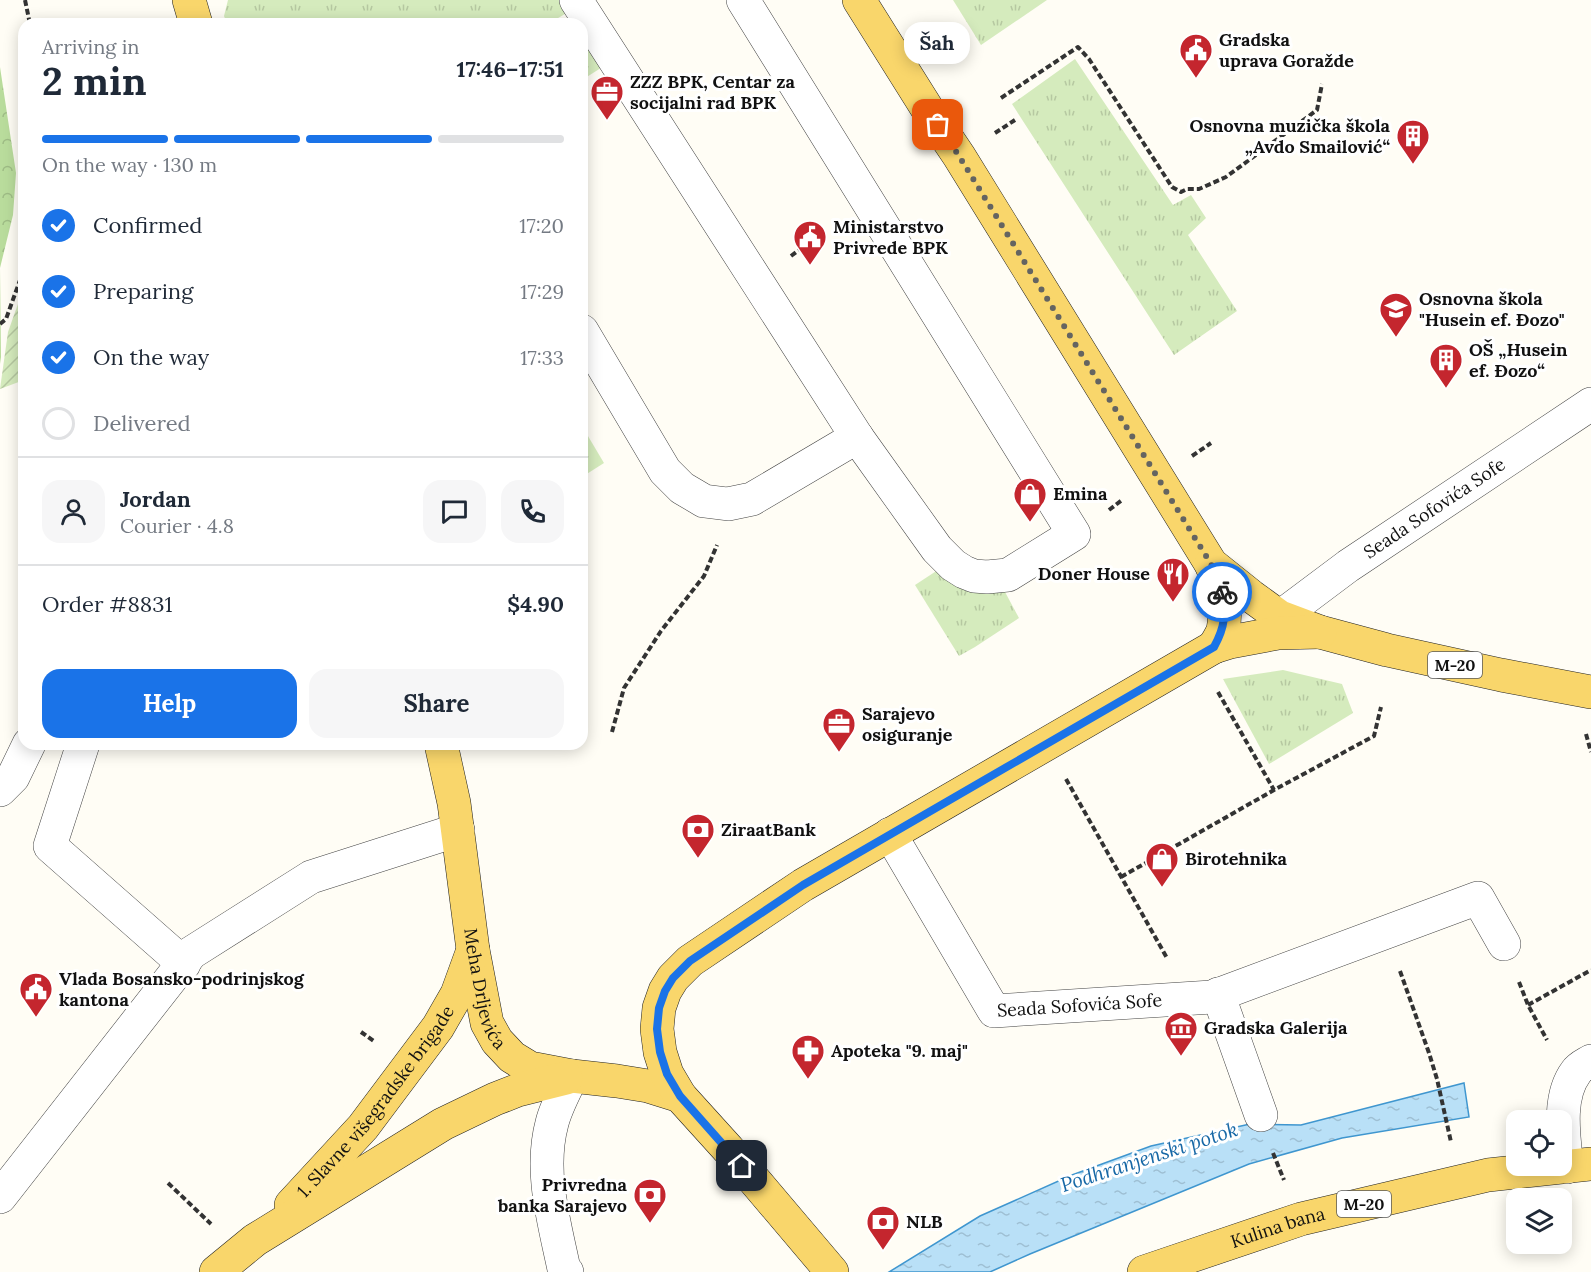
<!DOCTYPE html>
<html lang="en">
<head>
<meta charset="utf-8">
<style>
	:root { --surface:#fff; --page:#f6f6f7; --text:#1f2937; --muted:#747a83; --line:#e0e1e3; --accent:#1a73e8 }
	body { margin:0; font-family:Lora,serif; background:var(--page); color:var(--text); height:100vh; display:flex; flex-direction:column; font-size:22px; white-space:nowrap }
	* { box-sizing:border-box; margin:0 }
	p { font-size:20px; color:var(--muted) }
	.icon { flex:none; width:33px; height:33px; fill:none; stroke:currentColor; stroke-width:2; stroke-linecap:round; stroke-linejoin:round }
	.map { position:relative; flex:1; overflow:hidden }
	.side { position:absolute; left:18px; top:18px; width:570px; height:732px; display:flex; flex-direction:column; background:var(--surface); border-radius:18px; box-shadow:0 3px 15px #0003 }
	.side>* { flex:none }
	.fabs { position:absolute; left:1506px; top:1110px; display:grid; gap:12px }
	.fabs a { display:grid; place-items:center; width:66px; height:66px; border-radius:12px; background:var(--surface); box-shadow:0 3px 15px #0003; font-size:30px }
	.pin { position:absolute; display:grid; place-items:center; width:51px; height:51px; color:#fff; margin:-26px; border-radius:12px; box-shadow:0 3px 9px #0006 }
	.courier { position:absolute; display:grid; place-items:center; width:60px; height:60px; margin:-30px; border:4px solid #1a73e8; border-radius:50%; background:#fff; color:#222; box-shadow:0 2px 8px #0007 }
	.bubble { position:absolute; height:42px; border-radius:18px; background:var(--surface); box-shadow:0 3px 15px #0003; font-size:20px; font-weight:700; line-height:42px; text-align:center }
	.overview em { font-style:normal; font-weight:700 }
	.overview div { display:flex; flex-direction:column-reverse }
	.overview { display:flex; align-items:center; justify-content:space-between; height:102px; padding:0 24px }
	h1 { font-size:39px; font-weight:700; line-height:45px }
	.bar { display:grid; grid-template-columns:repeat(4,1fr); gap:9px 6px; align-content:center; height:72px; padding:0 24px }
	.bar i { height:8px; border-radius:4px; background:var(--line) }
	.bar .active { background:var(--accent) }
	.bar p { grid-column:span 4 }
	.line { display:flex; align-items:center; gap:15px; padding:0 24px; border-top:2px solid var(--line) }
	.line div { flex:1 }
	.round { display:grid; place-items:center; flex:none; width:63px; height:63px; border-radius:18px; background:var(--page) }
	ol { padding:0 24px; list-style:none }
	li { display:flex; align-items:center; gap:18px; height:66px }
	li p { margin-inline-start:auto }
	li .icon { padding:6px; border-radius:50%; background:var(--accent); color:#fff; stroke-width:4 }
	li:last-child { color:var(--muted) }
	li i { width:33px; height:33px; border:3px solid var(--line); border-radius:50% }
	.action { display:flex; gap:12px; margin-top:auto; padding:12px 24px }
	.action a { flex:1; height:69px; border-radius:18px; background:var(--accent); color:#fff; font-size:24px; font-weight:700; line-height:69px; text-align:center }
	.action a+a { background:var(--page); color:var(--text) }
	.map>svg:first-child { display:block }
	.grass { fill:url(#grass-tufts) }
	.forest { fill:url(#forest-crowns) }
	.garden { fill:url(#garden-furrows) }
	.water { fill:url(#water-ripples); stroke:#3f96cf; stroke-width:1.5 }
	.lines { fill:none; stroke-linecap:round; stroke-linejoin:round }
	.minor-casing { stroke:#444; stroke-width:34 }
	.major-casing { stroke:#222; stroke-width:34 }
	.path { stroke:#333; stroke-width:4; stroke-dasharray:6 3; stroke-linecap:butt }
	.minor { stroke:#fff; stroke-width:33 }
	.major { stroke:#f9d66b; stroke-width:33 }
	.done { stroke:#646461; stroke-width:6; stroke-dasharray:0 10.8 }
	.route { stroke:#1a73e8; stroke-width:8 }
	.labels { text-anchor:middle; stroke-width:6; stroke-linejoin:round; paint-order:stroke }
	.shield { fill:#fff; stroke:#585858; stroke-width:1.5 }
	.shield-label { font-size:16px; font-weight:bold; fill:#111 }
	.poi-label { font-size:18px; font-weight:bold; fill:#111; stroke:#fff; text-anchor:start }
	.street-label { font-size:18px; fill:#111; stroke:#fff }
	.water-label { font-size:20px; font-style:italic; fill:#1768a6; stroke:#fff }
</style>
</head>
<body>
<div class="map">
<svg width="1591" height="1272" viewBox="0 0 1591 1272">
	<defs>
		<pattern id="grass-tufts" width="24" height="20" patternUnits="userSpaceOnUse" patternTransform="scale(1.5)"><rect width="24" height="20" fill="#d5ebbd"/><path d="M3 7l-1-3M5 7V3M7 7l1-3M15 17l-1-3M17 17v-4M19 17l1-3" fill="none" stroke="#b6c8a1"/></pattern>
		<pattern id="forest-crowns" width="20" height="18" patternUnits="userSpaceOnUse" patternTransform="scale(1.5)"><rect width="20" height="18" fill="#b9dc9c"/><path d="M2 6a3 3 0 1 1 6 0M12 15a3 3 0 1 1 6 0" fill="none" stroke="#9ebc85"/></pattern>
		<pattern id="garden-furrows" width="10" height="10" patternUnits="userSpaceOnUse" patternTransform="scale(1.5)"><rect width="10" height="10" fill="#d5ebbd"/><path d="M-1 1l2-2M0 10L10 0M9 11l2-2" fill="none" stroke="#b6c8a1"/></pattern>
		<pattern id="water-ripples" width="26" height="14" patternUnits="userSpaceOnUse" patternTransform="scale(1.5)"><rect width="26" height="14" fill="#b9e0f7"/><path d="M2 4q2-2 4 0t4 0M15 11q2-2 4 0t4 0" fill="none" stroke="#9ebfd3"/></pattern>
	</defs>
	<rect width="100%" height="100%" fill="#fffdf5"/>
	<g class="grass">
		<polygon points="228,0 563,0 570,11 548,24 227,24 224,16"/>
		<polygon points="953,0 1047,0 981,45"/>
		<polygon points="582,31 604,66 582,80"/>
		<polygon points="1075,59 1173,205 1191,195 1206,218 1188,235 1237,311 1174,355 1012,104"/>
		<polygon points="582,426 604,463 582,477"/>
		<polygon points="947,564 997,577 1019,618 975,647 959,656 915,585"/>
		<polygon points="1283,670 1342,684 1353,713 1269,764 1223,679"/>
	</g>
	<polygon class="forest" points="0,67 16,173 13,215 0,268 1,357 0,364"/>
	<polygon class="garden" points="24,287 24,380 0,389 8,332"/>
	<polygon class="water" points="1464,1083 1469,1117 1342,1138 1249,1164 1030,1254 990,1272 889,1272 980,1216 1072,1175 1151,1146 1250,1124 1301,1125"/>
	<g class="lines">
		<g class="minor-casing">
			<g id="minor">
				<polyline points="576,0 857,437 937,549 953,565 964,572 974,576 987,577 1008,575 1074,534 743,0"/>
				<polyline points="582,331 665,471 682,488 704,501 728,504 752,499 857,437"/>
				<path id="s1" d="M1280,617l68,-51 243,-162"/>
				<polyline points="83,744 50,846 184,964"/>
				<polyline points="0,790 13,777 29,744"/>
				<path id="s2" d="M890,834l104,177 218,-14 266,-99 26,46"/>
				<polyline points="1218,994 1261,1115"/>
				<path d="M1567,1167c-3,-29 -10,-70 9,-95 3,-5 10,-8 15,-11"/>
				<polyline points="0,1197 191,953 311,877 458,830"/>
				<path d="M567,1272l-3,-3c-10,-48 -25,-98 -12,-146 4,-16 13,-32 20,-47"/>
			</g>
		</g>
		<g class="major-casing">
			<g id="major">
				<polyline points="189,0 196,24"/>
				<path d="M859,0l69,110 31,46 252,408c9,21 17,43 12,66 -2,6 -6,12 -9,17"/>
				<polyline points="1211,564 1251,596 1280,617 1320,632 1387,650 1501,675 1591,692"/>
				<path id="s3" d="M441,744l13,59 19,147 14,73 10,18 15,16 18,11 42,8 45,5 31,5 32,10"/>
				<path id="s4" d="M291,1205l72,-78 75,-100 19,-33 16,-44"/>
				<polyline points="216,1272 255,1240 443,1124 495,1099 518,1090 566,1078"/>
				<polyline points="832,1272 728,1149 680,1096 667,1074 660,1052 657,1029 659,1008 665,991 673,978 690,961 803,885 1214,647 1230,642 1278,633 1320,632"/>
				<path id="s5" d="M1144,1272l157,-53 187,-44 103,-11"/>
			</g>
		</g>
		<g class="path">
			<polyline points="25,0 30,24"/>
			<polyline points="1001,98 1078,47 1089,59 1172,187 1181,192 1187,189 1199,189 1226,177 1317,110 1322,84"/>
			<polyline points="995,133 1015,120"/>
			<polyline points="791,256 803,247"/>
			<polyline points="0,324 6,319 24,269"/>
			<polyline points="1192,456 1211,443"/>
			<polyline points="1109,510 1122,500"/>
			<polyline points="1218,692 1274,790"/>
			<polyline points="612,732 624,688 661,631 704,576 717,545"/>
			<polyline points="1586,734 1591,752"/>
			<polyline points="1066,779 1167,958"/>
			<polyline points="1121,877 1274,790 1374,736 1381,707"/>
			<polyline points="1400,971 1429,1053 1437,1079 1451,1142"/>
			<polyline points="1519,982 1528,1005 1547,1040"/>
			<polyline points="1528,1005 1591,970"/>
			<polyline points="361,1032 375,1042"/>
			<polyline points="1273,1153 1284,1180"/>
			<polyline points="168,1183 211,1224"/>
		</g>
		<use href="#minor" class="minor"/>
		<use href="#major" class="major"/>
	</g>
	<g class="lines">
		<polyline class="done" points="938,125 959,156 1211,564 1222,592"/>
		<path class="route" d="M742,1166l-62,-70 -13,-22 -7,-22 -3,-23 2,-21 6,-17 8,-13 17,-17 113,-76 411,-238c12,-22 11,-31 8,-55"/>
	</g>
	<defs>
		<g id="civic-pin" transform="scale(1.725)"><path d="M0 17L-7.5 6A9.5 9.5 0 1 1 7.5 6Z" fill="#c4262e" stroke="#fff"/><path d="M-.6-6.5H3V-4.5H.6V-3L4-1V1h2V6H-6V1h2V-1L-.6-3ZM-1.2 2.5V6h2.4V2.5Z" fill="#fff"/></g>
		<g id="office-pin" transform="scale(1.725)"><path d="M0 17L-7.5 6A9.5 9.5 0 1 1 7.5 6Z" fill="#c4262e" stroke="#fff"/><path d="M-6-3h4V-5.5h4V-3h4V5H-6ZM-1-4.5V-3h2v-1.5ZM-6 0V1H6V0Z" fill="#fff"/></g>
		<g id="building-pin" transform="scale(1.725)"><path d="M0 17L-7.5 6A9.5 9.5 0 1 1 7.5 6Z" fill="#c4262e" stroke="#fff"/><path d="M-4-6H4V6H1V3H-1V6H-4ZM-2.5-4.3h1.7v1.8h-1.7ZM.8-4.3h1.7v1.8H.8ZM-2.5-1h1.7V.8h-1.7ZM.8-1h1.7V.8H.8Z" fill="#fff"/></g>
		<g id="school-pin" transform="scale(1.725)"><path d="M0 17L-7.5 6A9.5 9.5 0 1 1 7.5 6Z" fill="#c4262e" stroke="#fff"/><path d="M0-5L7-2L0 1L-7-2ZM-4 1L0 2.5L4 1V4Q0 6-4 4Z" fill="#fff"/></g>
		<g id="shop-pin" transform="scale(1.725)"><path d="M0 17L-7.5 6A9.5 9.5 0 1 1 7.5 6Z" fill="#c4262e" stroke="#fff"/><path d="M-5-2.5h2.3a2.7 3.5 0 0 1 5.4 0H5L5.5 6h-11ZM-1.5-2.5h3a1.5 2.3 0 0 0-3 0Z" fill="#fff"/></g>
		<g id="restaurant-pin" transform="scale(1.725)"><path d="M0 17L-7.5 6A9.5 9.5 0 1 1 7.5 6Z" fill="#c4262e" stroke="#fff"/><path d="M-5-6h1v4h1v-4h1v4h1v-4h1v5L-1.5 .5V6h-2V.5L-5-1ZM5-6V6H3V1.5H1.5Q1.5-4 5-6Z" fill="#fff"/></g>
		<g id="bank-pin" transform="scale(1.725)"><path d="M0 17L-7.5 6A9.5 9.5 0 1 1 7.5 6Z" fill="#c4262e" stroke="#fff"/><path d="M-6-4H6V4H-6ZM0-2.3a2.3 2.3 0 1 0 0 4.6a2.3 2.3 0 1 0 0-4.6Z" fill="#fff"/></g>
		<g id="museum-pin" transform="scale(1.725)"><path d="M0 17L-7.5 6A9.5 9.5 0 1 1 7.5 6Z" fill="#c4262e" stroke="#fff"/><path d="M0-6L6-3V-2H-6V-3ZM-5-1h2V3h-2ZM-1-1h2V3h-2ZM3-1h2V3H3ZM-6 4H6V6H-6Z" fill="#fff"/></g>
		<g id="pharmacy-pin" transform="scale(1.725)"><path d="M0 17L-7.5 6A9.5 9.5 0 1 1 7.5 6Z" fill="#c4262e" stroke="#fff"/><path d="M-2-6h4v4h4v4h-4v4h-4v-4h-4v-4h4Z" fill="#fff"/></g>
	</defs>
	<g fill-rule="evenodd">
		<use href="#civic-pin" x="1196" y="50"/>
		<use href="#office-pin" x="607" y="92"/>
		<use href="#building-pin" x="1413" y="136"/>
		<use href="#civic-pin" x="810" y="237"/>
		<use href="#school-pin" x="1396" y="309"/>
		<use href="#building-pin" x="1446" y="360"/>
		<use href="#shop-pin" x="1030" y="494"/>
		<use href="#restaurant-pin" x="1173" y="574"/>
		<use href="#office-pin" x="839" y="724"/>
		<use href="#bank-pin" x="698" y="830"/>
		<use href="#shop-pin" x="1162" y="859"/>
		<use href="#civic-pin" x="36" y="989"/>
		<use href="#museum-pin" x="1181" y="1028"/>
		<use href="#pharmacy-pin" x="808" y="1051"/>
		<use href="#bank-pin" x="650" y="1195"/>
		<use href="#bank-pin" x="883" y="1222"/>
	</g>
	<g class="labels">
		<g class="shield">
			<rect x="1428" y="652" width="54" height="26" rx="4.5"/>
			<rect x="1337" y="1191" width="54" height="26" rx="4.5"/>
		</g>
		<g class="shield-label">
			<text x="1455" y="671">M-20</text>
			<text x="1364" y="1210">M-20</text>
		</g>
		<g class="poi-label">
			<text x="1219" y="46">Gradska<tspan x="1219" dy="21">uprava Goražde</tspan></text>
			<text x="630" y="88">ZZZ BPK, Centar za<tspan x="630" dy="21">socijalni rad BPK</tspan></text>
			<text x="1390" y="132" text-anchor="end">Osnovna muzička škola<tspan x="1390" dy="21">„Avdo Smailović“</tspan></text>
			<text x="833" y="233">Ministarstvo<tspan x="833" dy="21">Privrede BPK</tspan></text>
			<text x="1419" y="305">Osnovna škola<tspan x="1419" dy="21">"Husein ef. Đozo"</tspan></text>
			<text x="1469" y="356">OŠ „Husein<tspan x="1469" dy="21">ef. Đozo“</tspan></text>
			<text x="1053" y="500">Emina</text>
			<text x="1150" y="580" text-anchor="end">Doner House</text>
			<text x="862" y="720">Sarajevo<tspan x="862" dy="21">osiguranje</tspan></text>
			<text x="721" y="836">ZiraatBank</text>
			<text x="1185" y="865">Birotehnika</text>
			<text x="59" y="985">Vlada Bosansko-podrinjskog<tspan x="59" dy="21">kantona</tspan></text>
			<text x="1204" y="1034">Gradska Galerija</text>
			<text x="831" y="1057">Apoteka "9. maj"</text>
			<text x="627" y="1191" text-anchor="end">Privredna<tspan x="627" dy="21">banka Sarajevo</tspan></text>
			<text x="906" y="1228">NLB</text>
		</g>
		<g class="street-label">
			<text dy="6" stroke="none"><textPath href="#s1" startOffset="189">Seada Sofovića Sofe</textPath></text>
			<text dy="6" stroke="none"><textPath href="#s3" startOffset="249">Meha Drljevića</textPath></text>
			<text dy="6" stroke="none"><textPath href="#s2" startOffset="291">Seada Sofovića Sofe</textPath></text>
			<text dy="6" stroke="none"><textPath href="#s4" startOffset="134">1. Slavne višegradske brigade</textPath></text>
			<text dy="6" stroke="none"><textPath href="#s5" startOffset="141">Kulina bana</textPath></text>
		</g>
		<g class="water-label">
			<text transform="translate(1149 1157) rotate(-18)" y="7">Podhranjenski potok</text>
		</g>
	</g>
</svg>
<div class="fabs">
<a><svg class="icon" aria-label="locate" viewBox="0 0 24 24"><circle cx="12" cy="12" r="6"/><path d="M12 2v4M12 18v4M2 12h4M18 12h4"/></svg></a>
<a><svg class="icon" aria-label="layers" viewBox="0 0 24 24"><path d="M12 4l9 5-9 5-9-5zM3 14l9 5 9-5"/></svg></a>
</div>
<div class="pin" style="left:938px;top:125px;background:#ea580c"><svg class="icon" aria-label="bag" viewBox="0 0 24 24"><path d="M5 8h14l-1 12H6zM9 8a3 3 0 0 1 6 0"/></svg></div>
<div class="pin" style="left:742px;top:1166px;background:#1f2937"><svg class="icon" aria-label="home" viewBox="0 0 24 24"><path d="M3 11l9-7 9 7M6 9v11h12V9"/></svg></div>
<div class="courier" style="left:1222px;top:592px"><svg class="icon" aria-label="bike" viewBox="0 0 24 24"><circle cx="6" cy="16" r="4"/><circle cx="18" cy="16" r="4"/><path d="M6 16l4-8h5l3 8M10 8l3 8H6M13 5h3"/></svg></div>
<div class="bubble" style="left:904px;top:22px;width:66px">Šah</div>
<section class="side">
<div class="overview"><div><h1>2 min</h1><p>Arriving in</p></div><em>17:46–17:51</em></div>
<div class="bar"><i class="active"></i><i class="active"></i><i class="active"></i><i></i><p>On the way · 130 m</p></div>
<ol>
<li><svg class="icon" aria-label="check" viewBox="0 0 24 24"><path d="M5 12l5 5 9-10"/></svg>Confirmed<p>17:20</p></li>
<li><svg class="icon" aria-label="check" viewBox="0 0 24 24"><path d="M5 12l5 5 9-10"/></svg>Preparing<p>17:29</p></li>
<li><svg class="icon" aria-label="check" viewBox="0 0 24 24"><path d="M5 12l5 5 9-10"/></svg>On the way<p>17:33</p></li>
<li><i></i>Delivered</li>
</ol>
<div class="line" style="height:108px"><a class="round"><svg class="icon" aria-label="person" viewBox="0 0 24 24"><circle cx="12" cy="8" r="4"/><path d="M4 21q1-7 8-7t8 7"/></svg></a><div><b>Jordan</b><p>Courier · 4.8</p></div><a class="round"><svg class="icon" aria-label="chat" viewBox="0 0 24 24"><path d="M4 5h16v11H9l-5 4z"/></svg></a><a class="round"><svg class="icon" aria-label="phone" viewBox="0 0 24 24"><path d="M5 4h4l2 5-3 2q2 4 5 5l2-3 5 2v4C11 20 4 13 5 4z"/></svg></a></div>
<div class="line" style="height:78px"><div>Order #8831</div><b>$4.90</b></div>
<div class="action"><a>Help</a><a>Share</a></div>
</section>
</div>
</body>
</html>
